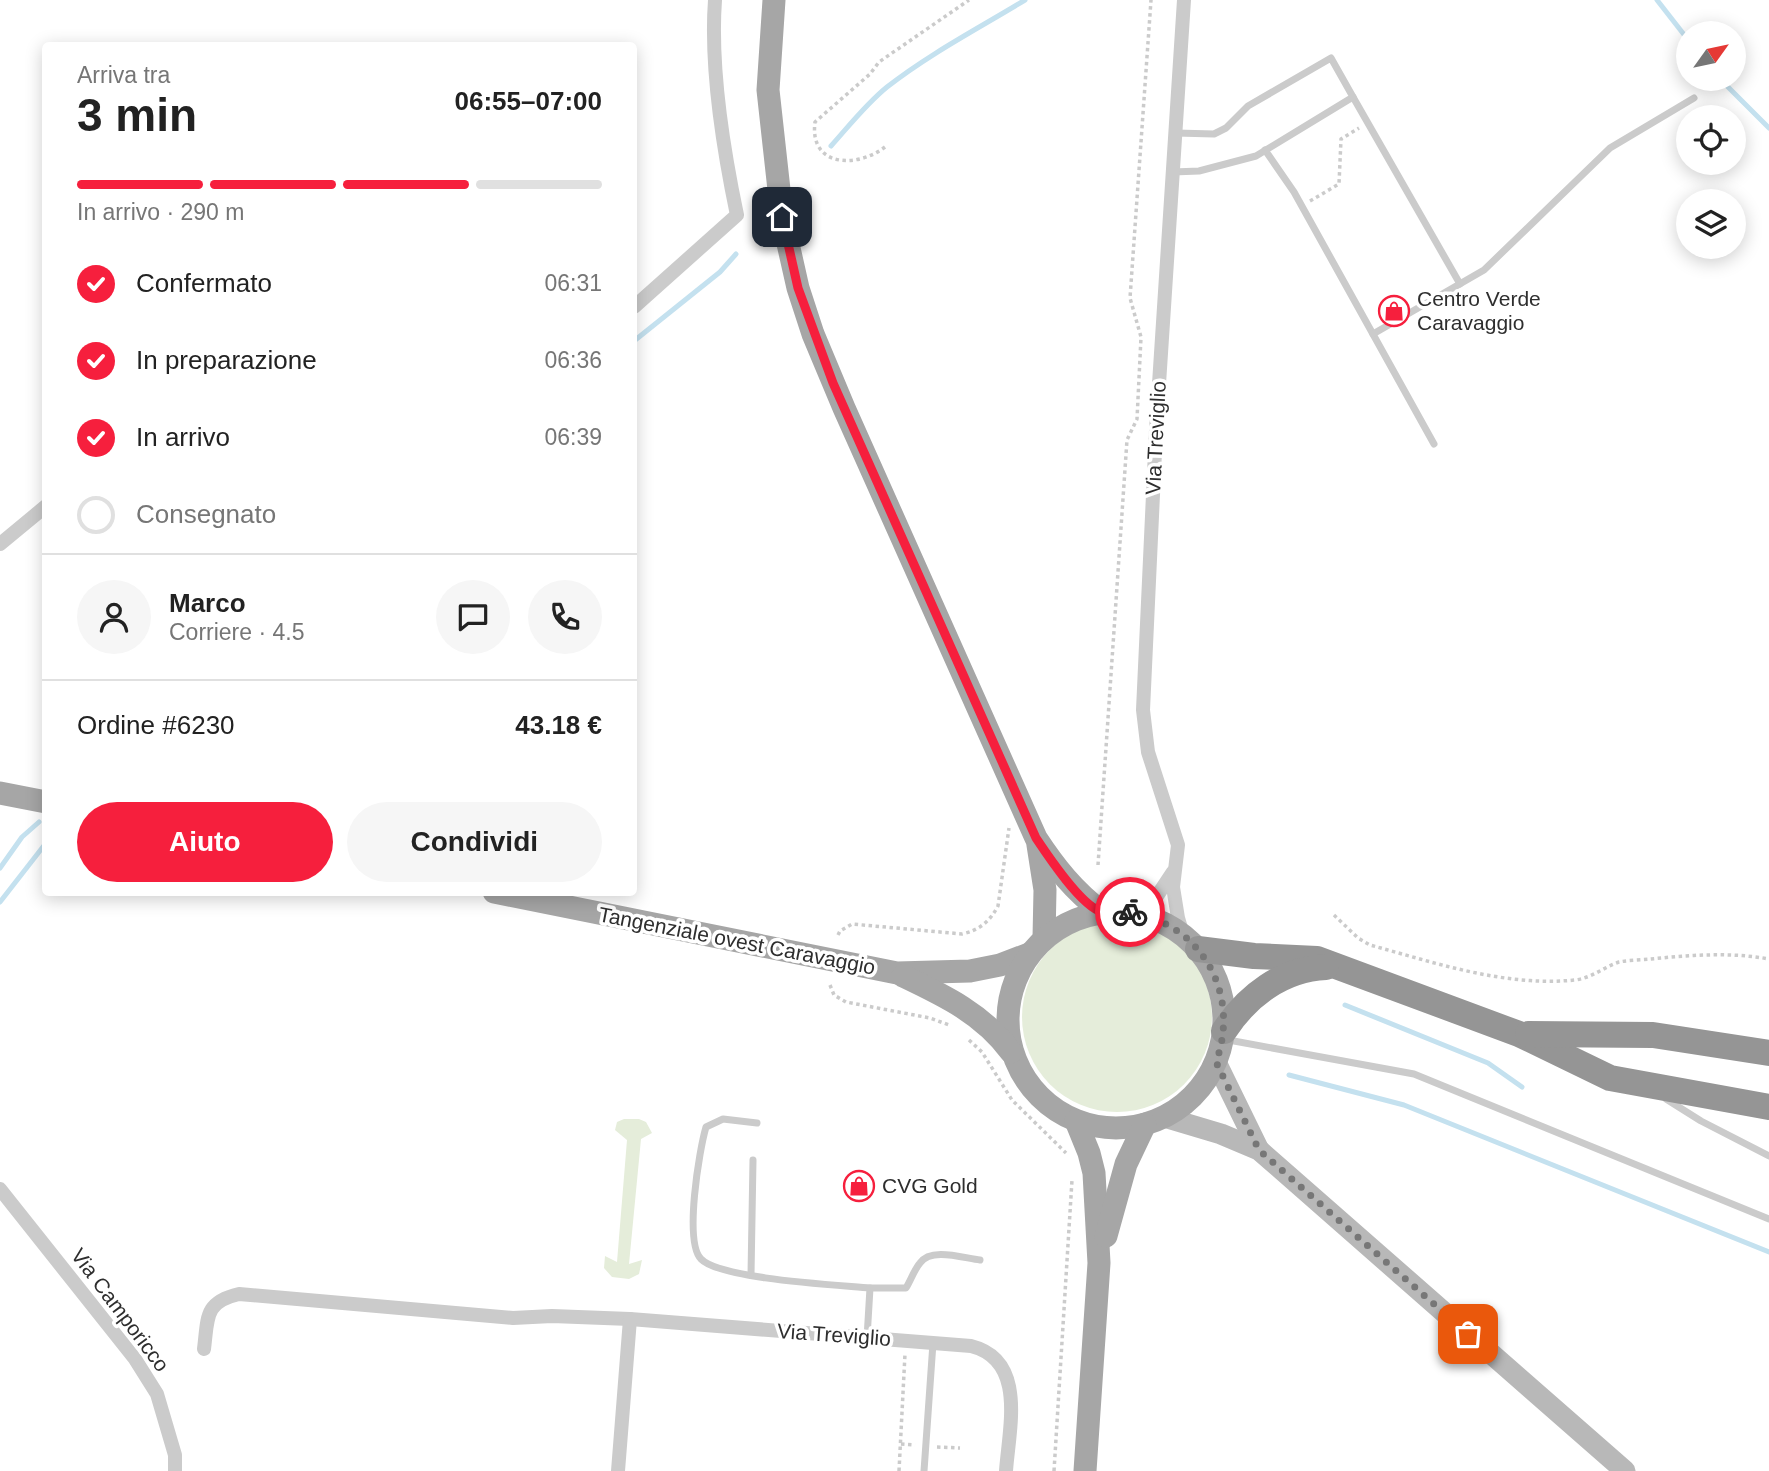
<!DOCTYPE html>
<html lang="it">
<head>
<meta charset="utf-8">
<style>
	:root { --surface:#fff; --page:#f6f6f6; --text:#222; --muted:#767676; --line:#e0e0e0; --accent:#f61f3d }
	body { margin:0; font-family:Arial,sans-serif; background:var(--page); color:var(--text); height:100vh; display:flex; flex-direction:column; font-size:26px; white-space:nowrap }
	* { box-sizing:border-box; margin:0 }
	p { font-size:23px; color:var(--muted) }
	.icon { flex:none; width:38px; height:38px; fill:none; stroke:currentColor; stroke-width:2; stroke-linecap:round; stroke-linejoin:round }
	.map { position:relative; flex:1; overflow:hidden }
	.drawer { position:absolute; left:42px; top:42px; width:595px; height:854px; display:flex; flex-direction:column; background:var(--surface); border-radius:7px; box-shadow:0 4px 18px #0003 }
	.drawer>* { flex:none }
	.needle { width:46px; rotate:57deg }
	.fabs { position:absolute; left:1676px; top:21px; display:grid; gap:14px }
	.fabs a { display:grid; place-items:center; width:70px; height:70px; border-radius:50%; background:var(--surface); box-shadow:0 4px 18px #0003; font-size:35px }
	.pin { position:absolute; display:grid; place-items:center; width:60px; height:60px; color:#fff; margin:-30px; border-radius:14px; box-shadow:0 4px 10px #0006 }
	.courier { position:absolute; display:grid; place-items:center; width:70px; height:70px; margin:-35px; border:5px solid #f61f3d; border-radius:50%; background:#fff; color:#222; box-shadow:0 2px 9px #0007 }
	.summary em { font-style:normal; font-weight:700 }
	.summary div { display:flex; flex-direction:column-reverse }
	.summary { display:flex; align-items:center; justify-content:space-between; height:119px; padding:0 35px }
	h1 { font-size:46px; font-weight:700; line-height:52px }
	.bar { display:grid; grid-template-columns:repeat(4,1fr); gap:10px 7px; align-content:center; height:84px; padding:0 35px }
	.bar i { height:9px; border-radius:5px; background:var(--line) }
	.bar .selected { background:var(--accent) }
	.bar p { grid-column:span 4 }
	.line { display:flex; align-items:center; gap:18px; padding:0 35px; border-top:2px solid var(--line) }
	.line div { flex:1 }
	.round { display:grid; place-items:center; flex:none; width:74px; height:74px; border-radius:37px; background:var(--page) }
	ol { padding:0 35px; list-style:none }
	li { display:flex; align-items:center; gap:21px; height:77px }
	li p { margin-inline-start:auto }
	li .icon { padding:7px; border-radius:50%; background:var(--accent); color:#fff; stroke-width:4 }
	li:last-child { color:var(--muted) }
	li i { width:38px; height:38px; border:4px solid var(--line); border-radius:50% }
	.action { display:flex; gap:14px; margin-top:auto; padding:14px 35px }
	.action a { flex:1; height:80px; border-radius:42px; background:var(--accent); color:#fff; font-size:28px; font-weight:700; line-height:80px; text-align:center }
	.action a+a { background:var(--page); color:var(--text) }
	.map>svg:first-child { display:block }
	.green { fill:#e5edda }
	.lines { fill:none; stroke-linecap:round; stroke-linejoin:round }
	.stream { stroke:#c4e1ef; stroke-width:5 }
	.path { stroke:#cbcbcb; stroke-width:3.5; stroke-dasharray:3.5 3.5; stroke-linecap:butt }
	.service { stroke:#cbcbcb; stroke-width:7 }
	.minor { stroke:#cbcbcb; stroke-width:14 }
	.secondary { stroke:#b8b8b8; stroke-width:21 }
	.primary { stroke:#a6a6a6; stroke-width:23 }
	.motorway { stroke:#959595; stroke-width:26 }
	.done { stroke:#777; stroke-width:7; stroke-dasharray:0 12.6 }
	.route { stroke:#f61f3d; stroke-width:9 }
	.labels { text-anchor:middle; stroke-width:7; stroke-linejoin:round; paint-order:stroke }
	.poi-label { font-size:21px; fill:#2e2e2e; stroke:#fff; text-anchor:start }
	.street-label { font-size:21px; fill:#2e2e2e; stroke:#fff }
</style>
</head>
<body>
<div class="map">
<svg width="1769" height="1471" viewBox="0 0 1769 1471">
	<rect width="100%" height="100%" fill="#fff"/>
	<g class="green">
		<circle cx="1117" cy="1017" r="95"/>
		<polygon points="624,1119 639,1119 646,1122 652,1133 641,1139 629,1264 642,1260 639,1274 629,1279 612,1277 604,1268 605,1256 617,1262 627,1140 615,1130 617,1122"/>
	</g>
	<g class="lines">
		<g class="stream">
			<polyline points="1657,0 1689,41"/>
			<polyline points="1720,79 1769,128"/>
			<path d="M831,146c18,-20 35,-42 56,-59 42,-33 92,-59 138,-87"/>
			<polyline points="634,341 720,272 736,254"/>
			<polyline points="0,868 22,837 39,822"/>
			<polyline points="0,902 46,843"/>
			<polyline points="1345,1005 1488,1063 1522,1087"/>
			<polyline points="1289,1075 1404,1105 1769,1252"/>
		</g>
		<g class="path">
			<path d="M885,147c-27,21 -76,21 -70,-25l55,-48 9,-12 90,-62"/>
			<polyline points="1310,201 1339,184 1341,139 1359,128"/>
			<polyline points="1098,865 1127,440 1137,419 1141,337 1130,298 1151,0"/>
			<path d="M1334,915l24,23 12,7c66,18 135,42 205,35 17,-2 29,-13 44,-18 10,-2 22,-2 32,-3 39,-4 80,-7 118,0"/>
			<path d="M838,935l2,-4 12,-7 110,10c18,-4 28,-13 36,-28l11,-78"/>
			<polyline points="830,985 834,995 846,1002 930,1018 949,1025"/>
			<polyline points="969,1040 982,1052 1012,1100 1066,1153"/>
			<polyline points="901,1444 915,1445"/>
			<polyline points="937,1447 960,1448"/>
			<polyline points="899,1471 905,1354"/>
			<polyline points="1054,1471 1072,1180"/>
		</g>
		<g class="service">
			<polyline points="1353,97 1460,284"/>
			<polyline points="1265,150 1294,192 1434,444"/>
			<polyline points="1173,172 1199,171 1256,156 1353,97 1331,58 1248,106 1226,128 1214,134 1176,133"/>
			<polyline points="1373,334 1484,270 1610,148 1694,98"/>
			<polyline points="1223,1039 1414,1074 1769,1219"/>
			<polyline points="1666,1099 1701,1121 1769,1156"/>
			<path d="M757,1123l-34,-4 -17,8c-7,24 -22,115 -5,132 19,20 137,26 169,29l-3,50"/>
			<polyline points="751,1275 753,1160"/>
			<path d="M870,1288h36c5,-8 8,-18 14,-25 11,-16 43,-5 60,-3"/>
			<polyline points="924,1471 933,1343"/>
		</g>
		<g class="minor">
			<path d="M634,307l103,-92c-14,-67 -27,-147 -22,-215"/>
			<polyline points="0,544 46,506"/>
			<polyline points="1132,912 1157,896 1173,872"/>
			<polyline points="1183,935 1178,918 1173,887 1178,845 1148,752 1143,710 1156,430 1184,0"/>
			<polyline points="0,1189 135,1359 157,1394 175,1455 175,1471"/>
			<path d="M204,1349c4,-31 0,-47 35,-55l274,24 39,-2 78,3 341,27c56,14 38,82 35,125"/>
			<polyline points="618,1471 630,1319"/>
		</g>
		<g class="secondary">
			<polyline points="1216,1062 1259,1150"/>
			<polyline points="1164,1117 1221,1134 1259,1150 1625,1471"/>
		</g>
		<g class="primary">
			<path d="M774,0l-6,90 14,127 16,71 15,46 31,74 192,430c19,29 38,53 66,74"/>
			<polyline points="0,793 46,802"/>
			<polyline points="1038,845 1045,890 1044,938"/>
			<polyline points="494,892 897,973 970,971 1000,965 1029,954"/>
			<circle cx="1116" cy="1020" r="108"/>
			<path d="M903,976c42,20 80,38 108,76"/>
			<polyline points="1076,1121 1089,1153 1094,1173 1099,1263 1085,1471"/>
			<polyline points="1106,1236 1126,1164 1145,1124"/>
		</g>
		<g class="motorway">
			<polyline points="1198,949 1254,956 1317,959 1519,1034 1610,1078 1769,1107"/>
			<path d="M1224,1031c23,-35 58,-62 102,-64"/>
			<polyline points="1528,1034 1653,1035 1769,1053"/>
		</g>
	</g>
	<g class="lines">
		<path class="done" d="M1130,912c72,12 111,82 86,150l43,88 209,184"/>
		<path class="route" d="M782,217l16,71 35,95 203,455c12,18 45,68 66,74 8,2 20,-1 28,0"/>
	</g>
	<defs>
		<g id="shop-ring" transform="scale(1.575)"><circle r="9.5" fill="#fff" stroke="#f61f3d" stroke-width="1.5"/><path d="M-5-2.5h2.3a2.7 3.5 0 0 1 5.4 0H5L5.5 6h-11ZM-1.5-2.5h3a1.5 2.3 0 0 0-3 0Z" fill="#f61f3d"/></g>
	</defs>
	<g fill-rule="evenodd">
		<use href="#shop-ring" x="1394" y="311"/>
		<use href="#shop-ring" x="859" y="1186"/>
	</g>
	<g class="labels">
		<g class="poi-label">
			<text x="1417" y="306">Centro Verde<tspan x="1417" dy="24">Caravaggio</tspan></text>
			<text x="882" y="1193">CVG Gold</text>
		</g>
		<g class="street-label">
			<text transform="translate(1156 438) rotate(-87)" y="7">Via Treviglio</text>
			<text transform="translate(737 941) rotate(11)" y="7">Tangenziale ovest Caravaggio</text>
			<text transform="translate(120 1310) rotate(53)" y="7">Via Camporicco</text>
			<text transform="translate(834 1335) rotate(4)" y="7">Via Treviglio</text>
		</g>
	</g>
</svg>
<div class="fabs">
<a><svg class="needle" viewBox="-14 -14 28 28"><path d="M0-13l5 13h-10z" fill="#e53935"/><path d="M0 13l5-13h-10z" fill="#767676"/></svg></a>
<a><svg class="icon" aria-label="locate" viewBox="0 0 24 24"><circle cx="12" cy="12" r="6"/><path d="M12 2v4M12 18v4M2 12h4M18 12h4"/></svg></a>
<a><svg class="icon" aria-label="layers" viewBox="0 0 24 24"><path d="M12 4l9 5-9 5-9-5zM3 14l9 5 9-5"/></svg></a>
</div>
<div class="pin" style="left:1468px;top:1334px;background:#ea580c"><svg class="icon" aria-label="bag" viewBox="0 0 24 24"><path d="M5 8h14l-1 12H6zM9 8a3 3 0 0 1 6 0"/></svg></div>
<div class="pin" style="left:782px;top:217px;background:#1f2937"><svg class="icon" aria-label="home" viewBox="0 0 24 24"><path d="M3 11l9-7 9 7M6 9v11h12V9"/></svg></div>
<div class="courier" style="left:1130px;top:912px"><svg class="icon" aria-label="bike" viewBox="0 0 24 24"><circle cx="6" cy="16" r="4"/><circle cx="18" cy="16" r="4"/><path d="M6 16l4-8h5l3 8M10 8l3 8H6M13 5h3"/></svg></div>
<section class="drawer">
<div class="summary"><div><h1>3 min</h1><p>Arriva tra</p></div><em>06:55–07:00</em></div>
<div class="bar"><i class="selected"></i><i class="selected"></i><i class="selected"></i><i></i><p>In arrivo · 290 m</p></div>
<ol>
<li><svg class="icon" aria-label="check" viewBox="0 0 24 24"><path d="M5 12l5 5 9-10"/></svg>Confermato<p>06:31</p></li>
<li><svg class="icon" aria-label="check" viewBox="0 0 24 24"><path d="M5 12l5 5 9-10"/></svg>In preparazione<p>06:36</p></li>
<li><svg class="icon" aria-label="check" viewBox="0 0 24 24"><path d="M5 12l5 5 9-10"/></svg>In arrivo<p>06:39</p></li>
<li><i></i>Consegnato</li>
</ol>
<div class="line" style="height:126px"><a class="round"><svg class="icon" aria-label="person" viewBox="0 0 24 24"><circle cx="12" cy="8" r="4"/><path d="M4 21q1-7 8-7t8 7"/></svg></a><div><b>Marco</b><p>Corriere · 4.5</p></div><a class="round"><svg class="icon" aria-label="chat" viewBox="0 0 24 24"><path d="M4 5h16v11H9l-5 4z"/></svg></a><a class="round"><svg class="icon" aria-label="phone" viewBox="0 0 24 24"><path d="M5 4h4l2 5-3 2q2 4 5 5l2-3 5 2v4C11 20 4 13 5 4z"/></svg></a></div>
<div class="line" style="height:91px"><div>Ordine #6230</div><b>43.18 €</b></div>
<div class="action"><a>Aiuto</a><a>Condividi</a></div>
</section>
</div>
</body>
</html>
